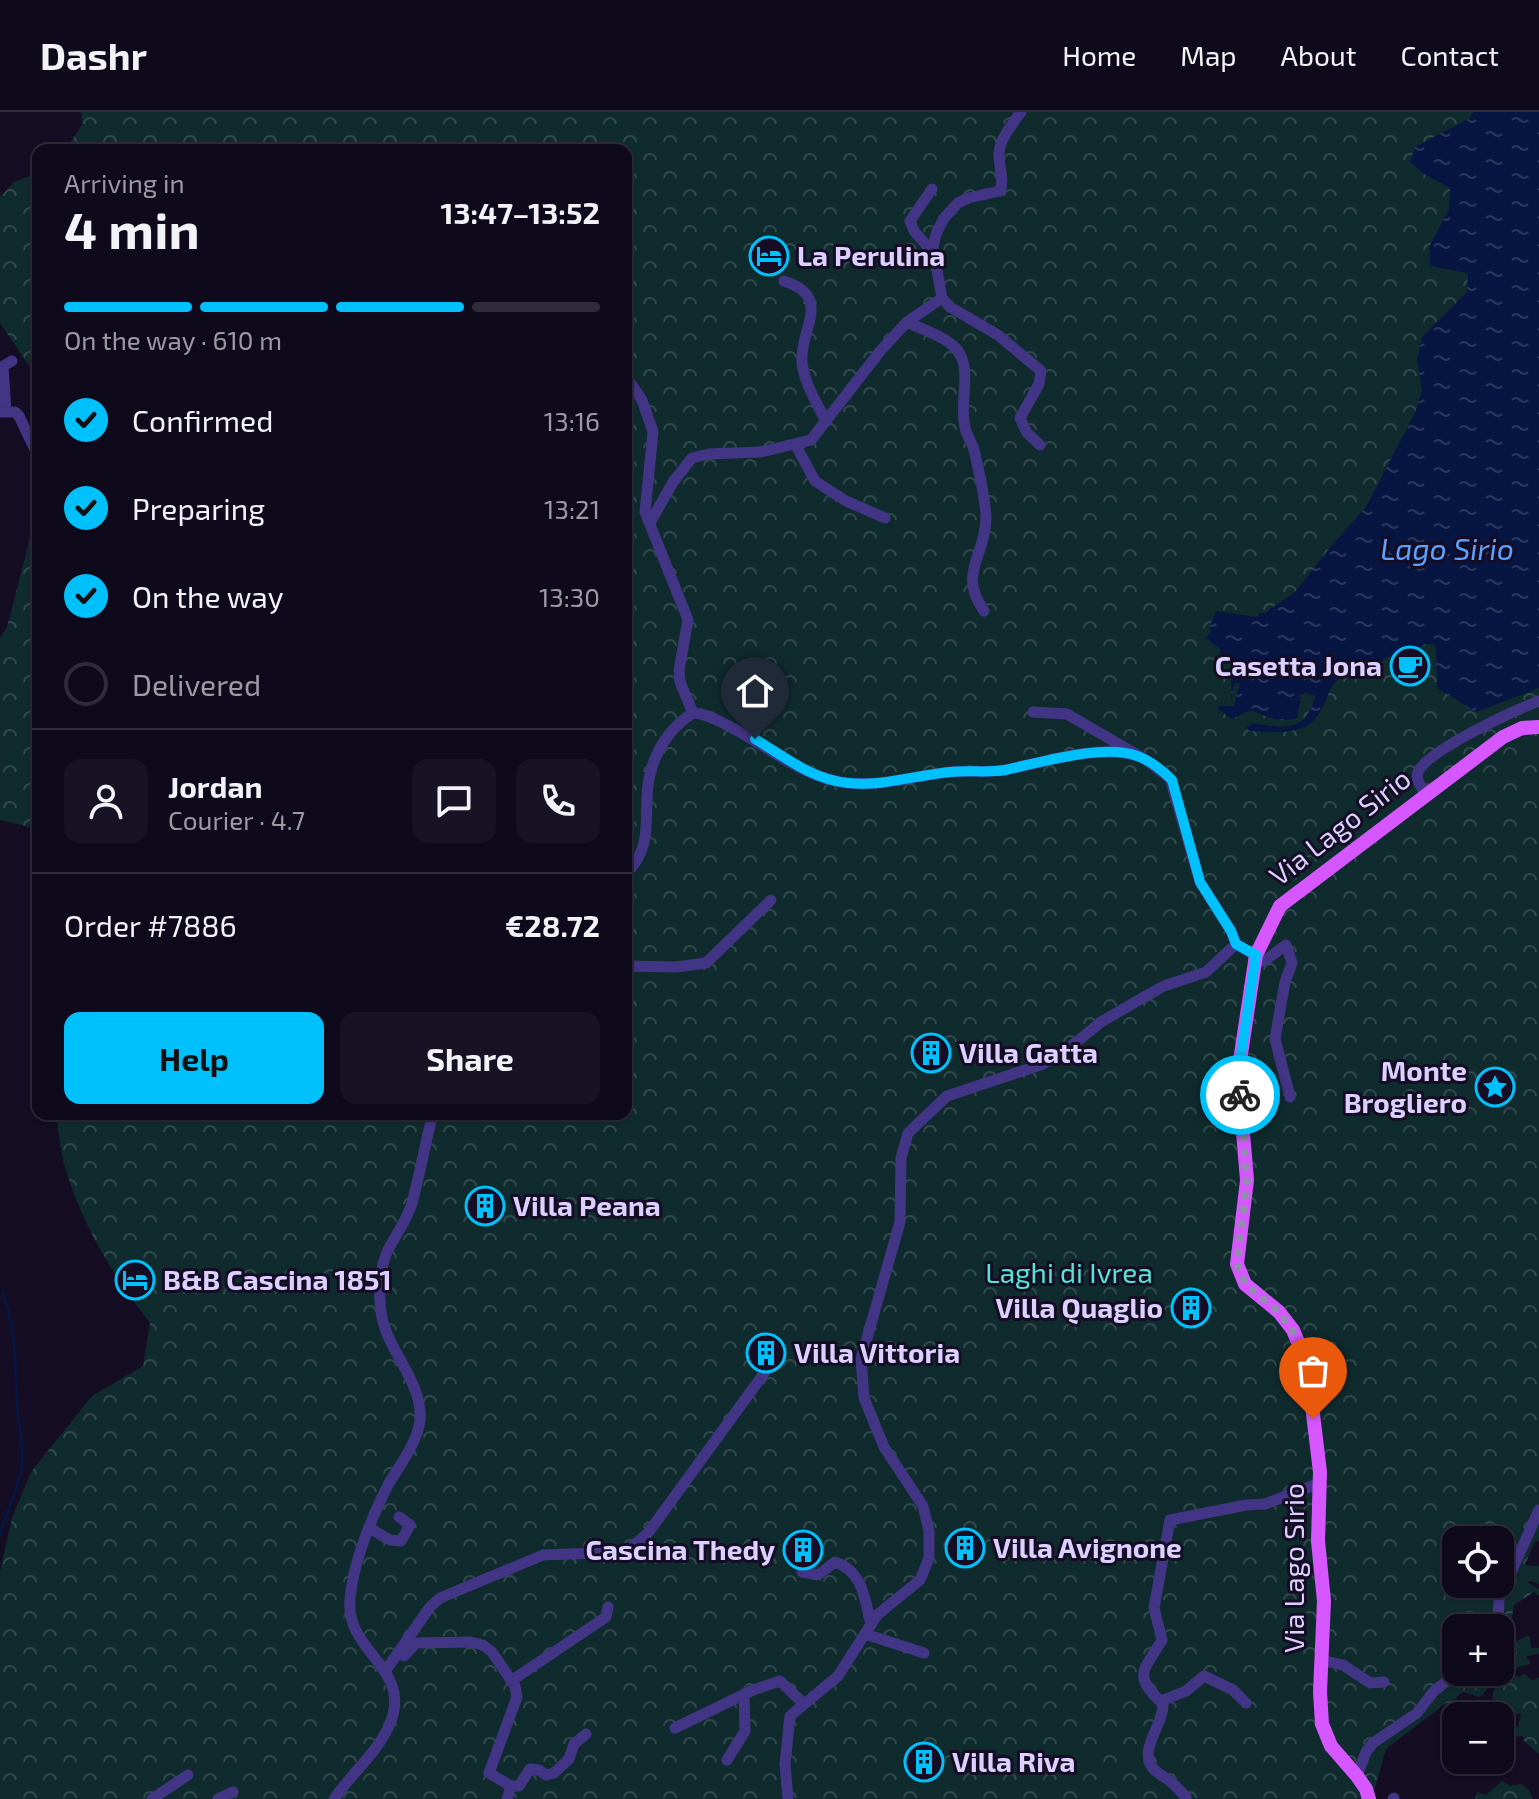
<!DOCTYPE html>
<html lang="en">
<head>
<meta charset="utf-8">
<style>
	:root { --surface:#0f0a1b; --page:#181324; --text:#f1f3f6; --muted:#9b9aa3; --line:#2f2b3a; --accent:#00c1fb }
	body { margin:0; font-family:"Exo 2",sans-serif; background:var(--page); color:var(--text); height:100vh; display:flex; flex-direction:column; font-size:30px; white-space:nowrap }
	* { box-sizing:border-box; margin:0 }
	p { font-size:26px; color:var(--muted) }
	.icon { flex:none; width:44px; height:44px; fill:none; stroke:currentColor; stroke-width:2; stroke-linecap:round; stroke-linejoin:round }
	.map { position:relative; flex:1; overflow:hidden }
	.sheet { position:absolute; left:32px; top:32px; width:600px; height:976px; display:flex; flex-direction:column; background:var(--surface); border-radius:16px; box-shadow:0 2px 6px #0004,0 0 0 2px var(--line) }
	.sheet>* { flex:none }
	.tools { position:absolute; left:1442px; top:1414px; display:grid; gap:16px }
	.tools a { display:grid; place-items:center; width:72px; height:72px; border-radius:16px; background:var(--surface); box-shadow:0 2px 6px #0004,0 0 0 2px var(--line); font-size:40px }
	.pin { position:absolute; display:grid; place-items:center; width:68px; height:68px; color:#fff; margin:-82px -34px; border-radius:50% 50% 50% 0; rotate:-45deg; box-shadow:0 0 8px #0007 }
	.pin .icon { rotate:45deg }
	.courier { position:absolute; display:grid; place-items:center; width:80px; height:80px; margin:-40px; border:6px solid #00c1fb; border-radius:50%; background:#fff; color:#222; box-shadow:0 2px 10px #0007 }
	.overview em { font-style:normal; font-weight:700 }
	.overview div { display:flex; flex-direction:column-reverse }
	.overview { display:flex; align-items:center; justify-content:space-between; height:136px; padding:0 32px }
	h1 { font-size:52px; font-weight:700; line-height:60px }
	.bar { display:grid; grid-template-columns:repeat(4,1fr); gap:12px 8px; align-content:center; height:96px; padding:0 32px }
	.bar i { height:10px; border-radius:6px; background:var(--line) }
	.bar .active { background:var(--accent) }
	.bar p { grid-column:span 4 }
	.line { display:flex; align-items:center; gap:20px; padding:0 32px; border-top:2px solid var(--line) }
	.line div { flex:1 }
	.round { display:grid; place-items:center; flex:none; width:84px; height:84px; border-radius:16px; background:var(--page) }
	ol { padding:0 32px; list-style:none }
	li { display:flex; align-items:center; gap:24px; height:88px }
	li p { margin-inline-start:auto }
	li .icon { padding:8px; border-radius:50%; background:var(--accent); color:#111; stroke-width:4 }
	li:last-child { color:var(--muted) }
	li i { width:44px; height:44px; border:4px solid var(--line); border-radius:50% }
	.cta { display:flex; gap:16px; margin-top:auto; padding:16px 32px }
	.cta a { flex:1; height:92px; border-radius:16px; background:var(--accent); color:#111; font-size:32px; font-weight:700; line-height:92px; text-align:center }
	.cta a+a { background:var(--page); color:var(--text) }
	header { display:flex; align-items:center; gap:48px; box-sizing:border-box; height:112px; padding:0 40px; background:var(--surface); border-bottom:2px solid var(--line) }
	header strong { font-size:38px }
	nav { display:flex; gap:44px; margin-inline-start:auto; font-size:28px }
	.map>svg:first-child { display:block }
	.forest { fill:url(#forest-crowns); fill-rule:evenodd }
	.water { fill:url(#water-ripples) }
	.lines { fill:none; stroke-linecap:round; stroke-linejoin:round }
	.stream { stroke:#071542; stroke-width:3 }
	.minor { stroke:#433585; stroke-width:11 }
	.major { stroke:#d657ff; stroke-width:14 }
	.done { stroke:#958cb2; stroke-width:8; stroke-dasharray:0 14.4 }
	.route { stroke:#00c1fb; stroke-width:10 }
	.labels { text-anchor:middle; stroke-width:6; stroke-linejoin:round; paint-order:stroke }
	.poi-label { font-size:28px; font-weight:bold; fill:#dbd0ff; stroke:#140d24; text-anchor:start }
	.street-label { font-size:28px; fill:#dbd0ff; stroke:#140d24 }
	.park-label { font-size:28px; fill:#56e5d4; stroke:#140d24 }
	.water-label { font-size:30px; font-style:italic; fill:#5ea0ff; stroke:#140d24 }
</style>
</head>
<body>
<header>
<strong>Dashr</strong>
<nav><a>Home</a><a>Map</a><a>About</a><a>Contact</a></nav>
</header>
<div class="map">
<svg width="1539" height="1687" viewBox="0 0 1539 1687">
	<defs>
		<pattern id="forest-crowns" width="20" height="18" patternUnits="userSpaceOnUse" patternTransform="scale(2)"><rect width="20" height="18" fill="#102b2e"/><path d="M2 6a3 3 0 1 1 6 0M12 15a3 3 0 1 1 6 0" fill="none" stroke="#32494d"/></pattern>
		<pattern id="water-ripples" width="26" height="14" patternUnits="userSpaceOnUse" patternTransform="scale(2)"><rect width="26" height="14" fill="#071542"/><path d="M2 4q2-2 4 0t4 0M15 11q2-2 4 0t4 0" fill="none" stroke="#2b365e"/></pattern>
	</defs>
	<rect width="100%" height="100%" fill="#140d24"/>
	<g class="forest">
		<path d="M81,0h1458v1429h-4l-10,24 14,1v18l-8,-3 -3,2 11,6v7l-5,-4 -20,13 -5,31 -9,11v-19h-44v44h44v-19l4,9 7,1 4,-4 -11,-12 23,-11 3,1 1,11h8v6l-13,2 5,8c-8,1 -29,8 -36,13 -7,6 -6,14 -16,20l-16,-5c-6,3 -7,9 -13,12l-4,-1 -60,46 -14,50h-1372v-228l12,-53 19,-46 61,-76 51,-30 7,-43c-36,-46 -67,-96 -84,-153 -6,-18 -7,-38 -10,-56h570v-964h-561l17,-25zM1456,1428h44v44h-44z"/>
		<polygon points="38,61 38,267 0,211 0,85 14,70"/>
		<polygon points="38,380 38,717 0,708 0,526 7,515 27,438"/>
		<path d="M1509,1562l10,3 5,-3 8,6 7,-2v76l-15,-13 -1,-5 -23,2v-10l6,-2 12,1 3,-13h-6l-3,-6 -19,-9c-2,-12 8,-18 16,-25z"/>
		<polygon points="1502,1669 1510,1674 1521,1672 1529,1678 1533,1687 1475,1687 1477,1680 1486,1683"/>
	</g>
	<path class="water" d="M1473,0h66v576l-63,24 -39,-24 -1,-40 -3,-4h-8l-13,7h-12l-23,12 -8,-1 -1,5h-8l-17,9 -5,-4 2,6c-11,8 -10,14 -15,24 -13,35 -43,31 -75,29l-4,-3 6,-5c30,5 54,11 63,-27l-9,-3 -9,3 4,2 -4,20c-21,6 -29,-2 -47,-8l-18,9 -14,-10v-3h16l6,-23 -6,1 -3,17 1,-42 -11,-1 -1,-9 -14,-11 5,-6 -1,-6 6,-15 41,6 3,-4h5l30,-21 38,-48 33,-37 49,-94 7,-23 -5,-31 6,-23 44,-44 1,-19 -38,-7 -1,-19 20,-38 1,-21 -26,-14 -14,-12 5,-15 55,-29z"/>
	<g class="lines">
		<path class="stream" d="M0,1422c6,-20 15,-39 20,-59 6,-24 -2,-50 -3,-74 -2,-38 -1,-74 -15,-110"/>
		<g class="minor">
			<path d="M1021,0c-8,11 -21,27 -22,40 -1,14 6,26 1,39l-32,7 -10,5 -14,15 -8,16 -3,14 9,50 8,9 48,28 43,36 -2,13 -19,34 7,15 13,12"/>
			<polyline points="932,77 910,109 914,119 935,143"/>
			<path d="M784,169c50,16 15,49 18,81 2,21 15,41 24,60"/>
			<path d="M907,210c16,8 44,16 53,32 11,21 -1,50 5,73 1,8 7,15 9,23 5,21 11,46 12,67 0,39 -29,56 -2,94"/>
			<polyline points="626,265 642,288 653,320 645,400 688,508 679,558 680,570 693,601"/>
			<polyline points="6,299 3,254 12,249"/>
			<polyline points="0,300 15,300 19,304 38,344"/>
			<polyline points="795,332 815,369 846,389 885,406"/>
			<polyline points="651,409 673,370 692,346 709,342 760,340 811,328 881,238 907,210 942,186"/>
			<polyline points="1033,600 1067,602 1146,648 1170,666 1200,770 1231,819 1236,832"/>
			<path d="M1423,678c-3,-6 -8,-11 -5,-18 10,-22 97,-62 121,-71"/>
			<path d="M626,762c30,-31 16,-59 23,-95 5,-27 21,-52 44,-66 12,0 23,7 34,12 40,20 75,53 120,58 34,4 71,-8 104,-11 18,-2 37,1 55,-2 41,-9 91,-26 133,-14"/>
			<polyline points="1236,832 1264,849 1286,833 1292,851 1285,870 1275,927 1290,985"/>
			<polyline points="626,854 676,855 706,851 771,788"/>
			<polyline points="369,1416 390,1428 401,1429 410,1413 399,1405"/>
			<path d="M802,1460l16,3 17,-13c28,9 30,38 36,63"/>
			<polyline points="1498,1516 1499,1487 1539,1398"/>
			<polyline points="865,1522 924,1541"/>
			<polyline points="404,1544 416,1531 470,1530 483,1533 492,1540 515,1574 517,1585 489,1661 511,1674 519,1674 530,1657 539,1658 546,1663 554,1661 569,1647 574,1632 586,1622"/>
			<polyline points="1321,1548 1343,1553 1370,1571 1384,1570"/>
			<polyline points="386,1558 430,1495 440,1486 543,1443 626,1440 648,1421 765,1260"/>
			<polyline points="511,1569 606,1505 608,1495"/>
			<polyline points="1161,1589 1186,1579 1204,1564 1233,1578 1246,1591"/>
			<polyline points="675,1616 753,1578 780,1569 804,1592"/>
			<polyline points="727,1648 745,1619 744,1582"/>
			<polyline points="1357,1664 1366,1640 1373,1631 1417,1601 1434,1579 1458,1560"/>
			<path d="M1186,1685c-5,-5 -9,-10 -14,-14 -6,-6 -15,-9 -20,-16 -13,-19 12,-43 11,-63 -30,-29 -21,-31 -1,-64l-8,-32 16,-88 76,-15 19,-1 55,-21"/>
			<polyline points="152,1687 188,1663"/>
			<polyline points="218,1687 233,1680"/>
			<path d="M334,1687c17,-25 42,-45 55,-73 26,-58 -44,-73 -39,-126 3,-38 21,-81 38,-115 11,-19 30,-43 32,-65 3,-37 -31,-68 -38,-102 -4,-22 -3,-46 5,-66 8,-17 20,-31 25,-49 8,-29 13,-60 21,-89"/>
			<polyline points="507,1687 511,1674"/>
			<polyline points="788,1687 785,1652 790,1604 838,1564 877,1503 920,1468 929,1446 929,1419 923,1394 884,1335 864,1286 861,1247 900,1110 901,1046 908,1021 947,984 1043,952 1074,932 1101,910 1144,885 1164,874 1206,860 1236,832"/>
			<polyline points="1393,1687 1394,1686"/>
		</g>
		<polyline class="major" points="1369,1687 1366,1677 1357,1664 1331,1634 1322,1612 1320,1580 1324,1489 1318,1429 1320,1360 1307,1252 1293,1218 1279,1200 1245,1172 1237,1152 1247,1068 1238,962 1256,843 1280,794 1503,625 1522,616 1539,615"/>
	</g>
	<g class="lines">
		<polyline class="done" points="1240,983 1247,1068 1237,1152 1245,1172 1279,1200 1299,1228 1307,1252 1313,1307"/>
		<path class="route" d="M755,627c30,18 56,40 93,44 33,4 69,-8 102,-11 18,-2 38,1 55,-2 34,-7 100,-27 132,-14 12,4 26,15 35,24l28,102 31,49 5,13 20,11 -18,119 2,21"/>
	</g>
	<defs>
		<g id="hotel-ring" transform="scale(2)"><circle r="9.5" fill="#140d24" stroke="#00c1fb" stroke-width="1.5"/><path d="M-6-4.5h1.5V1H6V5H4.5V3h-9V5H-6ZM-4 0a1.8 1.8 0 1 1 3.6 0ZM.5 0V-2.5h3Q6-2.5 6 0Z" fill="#00c1fb"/></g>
		<g id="cafe-ring" transform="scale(2)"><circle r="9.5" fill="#140d24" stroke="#00c1fb" stroke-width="1.5"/><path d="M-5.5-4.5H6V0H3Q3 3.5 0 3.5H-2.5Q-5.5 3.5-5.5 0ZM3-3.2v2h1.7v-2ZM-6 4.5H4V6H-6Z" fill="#00c1fb"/></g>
		<g id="building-ring" transform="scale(2)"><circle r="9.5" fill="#140d24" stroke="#00c1fb" stroke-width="1.5"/><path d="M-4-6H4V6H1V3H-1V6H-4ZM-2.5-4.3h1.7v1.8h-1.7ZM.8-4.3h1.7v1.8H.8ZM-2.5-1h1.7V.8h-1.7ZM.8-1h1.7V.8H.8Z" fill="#00c1fb"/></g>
		<g id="sight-ring" transform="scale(2)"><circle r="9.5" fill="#140d24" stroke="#00c1fb" stroke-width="1.5"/><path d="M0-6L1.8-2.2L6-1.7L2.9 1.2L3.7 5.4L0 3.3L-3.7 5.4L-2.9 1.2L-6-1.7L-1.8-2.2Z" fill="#00c1fb"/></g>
	</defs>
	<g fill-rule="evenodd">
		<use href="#hotel-ring" x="769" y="144"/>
		<use href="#cafe-ring" x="1410" y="554"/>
		<use href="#building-ring" x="931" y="941"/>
		<use href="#sight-ring" x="1495" y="975"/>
		<use href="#building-ring" x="485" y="1094"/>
		<use href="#hotel-ring" x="135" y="1168"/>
		<use href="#building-ring" x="1191" y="1196"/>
		<use href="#building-ring" x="766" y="1241"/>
		<use href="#building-ring" x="965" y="1436"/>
		<use href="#building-ring" x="803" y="1438"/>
		<use href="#building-ring" x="924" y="1650"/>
	</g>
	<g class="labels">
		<g class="poi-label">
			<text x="797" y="154">La Perulina</text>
			<text x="1382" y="564" text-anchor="end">Casetta Jona</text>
			<text x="959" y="951">Villa Gatta</text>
			<text x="1467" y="969" text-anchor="end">Monte<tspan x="1467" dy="32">Brogliero</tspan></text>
			<text x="513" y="1104">Villa Peana</text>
			<text x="163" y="1178">B&amp;B Cascina 1851</text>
			<text x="1163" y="1206" text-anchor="end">Villa Quaglio</text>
			<text x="794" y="1251">Villa Vittoria</text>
			<text x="993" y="1446">Villa Avignone</text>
			<text x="775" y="1448" text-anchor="end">Cascina Thedy</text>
			<text x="952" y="1660">Villa Riva</text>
		</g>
		<g class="street-label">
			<text transform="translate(1340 715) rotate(-38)" y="10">Via Lago Sirio</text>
			<text transform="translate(1294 1456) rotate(-90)" y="10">Via Lago Sirio</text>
		</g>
		<g class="park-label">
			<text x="1069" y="1171">Laghi di Ivrea</text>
		</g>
		<g class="water-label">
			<text x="1447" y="448">Lago Sirio</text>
		</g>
	</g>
</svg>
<div class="tools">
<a><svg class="icon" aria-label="locate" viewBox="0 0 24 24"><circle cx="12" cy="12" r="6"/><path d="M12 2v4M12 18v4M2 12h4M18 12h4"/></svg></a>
<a>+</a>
<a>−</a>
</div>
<div class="pin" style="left:1313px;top:1307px;background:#ea580c"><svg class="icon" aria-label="bag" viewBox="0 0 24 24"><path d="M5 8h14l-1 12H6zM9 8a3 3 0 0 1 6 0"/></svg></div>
<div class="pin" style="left:755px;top:627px;background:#1f2937"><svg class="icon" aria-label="home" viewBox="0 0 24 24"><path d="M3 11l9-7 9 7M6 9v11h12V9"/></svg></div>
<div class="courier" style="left:1240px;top:983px"><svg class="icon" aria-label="bike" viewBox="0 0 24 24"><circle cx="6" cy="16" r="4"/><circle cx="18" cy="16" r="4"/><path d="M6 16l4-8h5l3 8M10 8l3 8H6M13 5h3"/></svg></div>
<section class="sheet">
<div class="overview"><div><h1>4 min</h1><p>Arriving in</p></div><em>13:47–13:52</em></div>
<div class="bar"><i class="active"></i><i class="active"></i><i class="active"></i><i></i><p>On the way · 610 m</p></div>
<ol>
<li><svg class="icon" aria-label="check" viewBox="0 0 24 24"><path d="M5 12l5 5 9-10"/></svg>Confirmed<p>13:16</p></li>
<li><svg class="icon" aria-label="check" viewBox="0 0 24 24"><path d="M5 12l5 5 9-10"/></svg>Preparing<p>13:21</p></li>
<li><svg class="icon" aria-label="check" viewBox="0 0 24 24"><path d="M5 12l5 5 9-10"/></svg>On the way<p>13:30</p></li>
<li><i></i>Delivered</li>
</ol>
<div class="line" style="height:144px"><a class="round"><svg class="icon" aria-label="person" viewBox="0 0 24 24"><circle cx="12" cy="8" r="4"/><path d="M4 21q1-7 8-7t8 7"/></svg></a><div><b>Jordan</b><p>Courier · 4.7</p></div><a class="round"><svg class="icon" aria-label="chat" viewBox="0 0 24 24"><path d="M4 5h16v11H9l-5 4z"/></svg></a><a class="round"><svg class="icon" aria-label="phone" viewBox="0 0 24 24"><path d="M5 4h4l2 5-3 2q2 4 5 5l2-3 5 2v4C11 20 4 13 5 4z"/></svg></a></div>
<div class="line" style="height:104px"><div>Order #7886</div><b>€28.72</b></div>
<div class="cta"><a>Help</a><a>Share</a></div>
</section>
</div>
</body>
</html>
